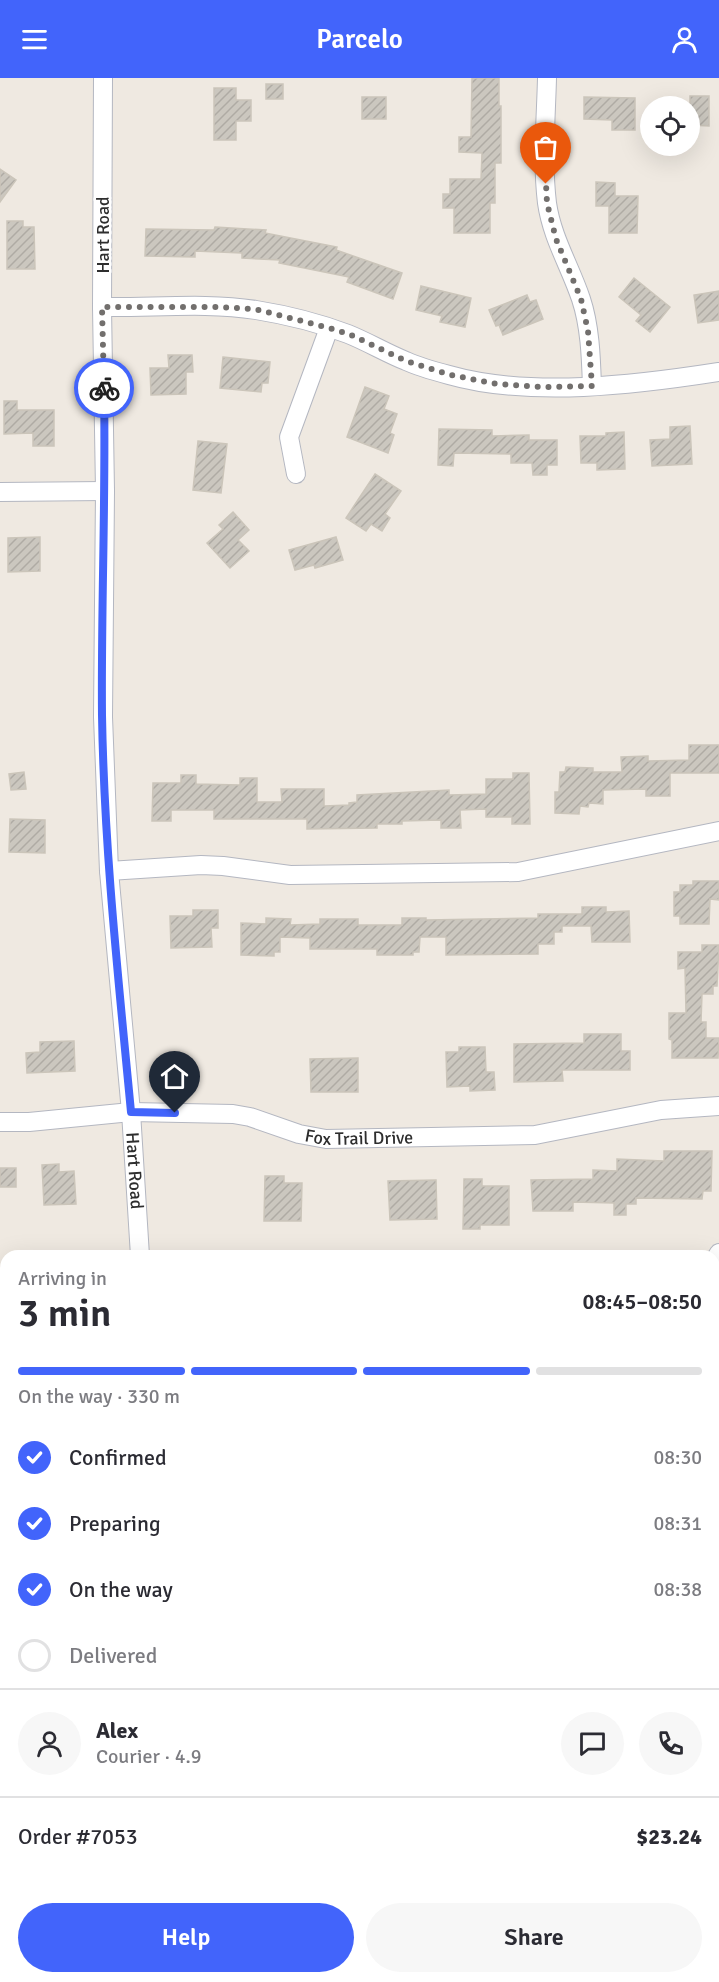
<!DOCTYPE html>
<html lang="en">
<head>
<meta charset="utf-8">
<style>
	:root { --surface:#fff; --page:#f7f7f7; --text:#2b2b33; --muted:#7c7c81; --line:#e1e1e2; --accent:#4264fb }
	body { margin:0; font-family:Signika,sans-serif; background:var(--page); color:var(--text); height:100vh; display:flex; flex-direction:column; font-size:22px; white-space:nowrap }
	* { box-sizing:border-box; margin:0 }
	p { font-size:20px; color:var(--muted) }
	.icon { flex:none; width:33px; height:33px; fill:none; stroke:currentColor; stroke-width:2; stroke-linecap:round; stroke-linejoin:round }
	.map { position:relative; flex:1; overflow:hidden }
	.side { position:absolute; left:0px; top:1172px; width:720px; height:734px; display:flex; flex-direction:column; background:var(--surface); border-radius:18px 18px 0 0; box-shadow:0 6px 24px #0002 }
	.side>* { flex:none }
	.tools { position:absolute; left:640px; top:18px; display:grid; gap:12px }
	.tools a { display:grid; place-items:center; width:60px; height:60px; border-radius:50%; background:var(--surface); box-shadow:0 6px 24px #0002; font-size:30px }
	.pin { position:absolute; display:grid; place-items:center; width:51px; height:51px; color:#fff; margin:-62px -26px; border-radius:50% 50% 50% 0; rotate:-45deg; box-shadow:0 0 6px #0007 }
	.pin .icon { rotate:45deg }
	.courier { position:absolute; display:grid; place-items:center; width:60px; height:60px; margin:-30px; border:4px solid #4264fb; border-radius:50%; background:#fff; color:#222; box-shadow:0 2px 8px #0007 }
	.headline em { font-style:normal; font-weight:600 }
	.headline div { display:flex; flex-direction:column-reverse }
	.headline { display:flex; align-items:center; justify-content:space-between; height:102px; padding:0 18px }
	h1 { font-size:39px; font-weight:600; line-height:45px }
	.bar { display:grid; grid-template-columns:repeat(4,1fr); gap:9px 6px; align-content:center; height:72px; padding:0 18px }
	.bar i { height:8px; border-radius:4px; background:var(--line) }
	.bar .selected { background:var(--accent) }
	.bar p { grid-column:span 4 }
	.line { display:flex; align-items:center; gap:15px; padding:0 18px; border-top:2px solid var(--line) }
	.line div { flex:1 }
	.round { display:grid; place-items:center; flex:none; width:63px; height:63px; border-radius:32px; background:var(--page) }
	ol { padding:0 18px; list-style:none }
	li { display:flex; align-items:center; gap:18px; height:66px }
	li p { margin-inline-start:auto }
	li .icon { padding:6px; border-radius:50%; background:var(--accent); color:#fff; stroke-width:4 }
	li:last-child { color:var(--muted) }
	li i { width:33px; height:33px; border:3px solid var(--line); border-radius:50% }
	.action { display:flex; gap:12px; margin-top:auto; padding:12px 18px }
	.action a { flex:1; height:69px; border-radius:36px; background:var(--accent); color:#fff; font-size:24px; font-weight:600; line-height:69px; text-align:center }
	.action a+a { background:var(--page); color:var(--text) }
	header { display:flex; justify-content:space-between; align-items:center; height:78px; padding:0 18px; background:var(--accent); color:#fff; font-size:27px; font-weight:600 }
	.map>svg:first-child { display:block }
	.building { fill:url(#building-hatch); stroke:#cbc5ba; stroke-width:1.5 }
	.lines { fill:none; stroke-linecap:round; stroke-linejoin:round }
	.minor-casing { stroke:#b4b7c1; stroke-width:20 }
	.minor { stroke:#fff; stroke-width:18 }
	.done { stroke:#726f6d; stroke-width:6; stroke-dasharray:0 10.8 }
	.route { stroke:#4264fb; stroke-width:8 }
	.labels { text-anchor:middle; stroke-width:5; stroke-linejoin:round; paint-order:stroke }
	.street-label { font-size:18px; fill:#2e2e2e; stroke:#fff }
</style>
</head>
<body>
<header><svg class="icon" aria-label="menu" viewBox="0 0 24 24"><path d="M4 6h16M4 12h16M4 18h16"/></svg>Parcelo<svg class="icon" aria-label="person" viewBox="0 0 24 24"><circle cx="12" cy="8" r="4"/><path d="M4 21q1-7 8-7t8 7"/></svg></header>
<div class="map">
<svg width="719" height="1904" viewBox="0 0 719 1904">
	<defs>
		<pattern id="building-hatch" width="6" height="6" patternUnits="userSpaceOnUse" patternTransform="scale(1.5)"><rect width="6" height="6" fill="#cbc7bf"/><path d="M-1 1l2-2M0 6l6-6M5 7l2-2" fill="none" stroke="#afaba4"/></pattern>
	</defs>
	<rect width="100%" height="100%" fill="#efe9e1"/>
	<g class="building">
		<polygon points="472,0 499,0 499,28 501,28 501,85 495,85 495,125 490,125 490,155 454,155 454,130 443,130 443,116 450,116 450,101 481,101 482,75 459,74 459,59 471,59"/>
		<rect x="266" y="6" width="17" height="15"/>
		<polygon points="214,10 236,10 236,22 251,22 251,43 236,43 236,62 214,62"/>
		<polygon points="690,18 709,18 709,48 690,47"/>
		<rect x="362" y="19" width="24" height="22"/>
		<polygon points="584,19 635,20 635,52 612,52 612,42 584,41"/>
		<polygon points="0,91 16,102 0,124"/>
		<polygon points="596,104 615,105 615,118 638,118 637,155 609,155 609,128 596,128"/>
		<polygon points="7,143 23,143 23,149 34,149 35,191 7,191"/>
		<polygon points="215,149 266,152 265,155 337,169 336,172 402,195 393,221 347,204 349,199 279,185 280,182 242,180 242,175 195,173 195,179 145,178 146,151 214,152"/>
		<polygon points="634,200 670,229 650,254 636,243 641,237 619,219"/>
		<polygon points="421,208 471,220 465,249 440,244 442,238 416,232"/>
		<polygon points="719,213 719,242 698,245 694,217"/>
		<polygon points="527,217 530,224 536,222 543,241 503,257 499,247 496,248 489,232"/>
		<polygon points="168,277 192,277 193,294 186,294 186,316 151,317 150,290 169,290"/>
		<polygon points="223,279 270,284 268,305 262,305 261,314 220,310"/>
		<polygon points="365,309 389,318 384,331 397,336 390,355 394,357 388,375 347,359"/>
		<polygon points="4,323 17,323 17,332 54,332 54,368 33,368 33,355 4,356"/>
		<polygon points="690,348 692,386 652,388 650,362 670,361 670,349"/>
		<polygon points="439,351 492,352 492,358 529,357 529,362 557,362 557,387 547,387 547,397 533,397 532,385 511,385 511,376 454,375 453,388 438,387"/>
		<polygon points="624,354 625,391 597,392 597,385 581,385 580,358 606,358 606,355"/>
		<polygon points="198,363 227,366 221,415 193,412"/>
		<polygon points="375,396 401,413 385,436 390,440 382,453 371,446 366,453 346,440"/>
		<polygon points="233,434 249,452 238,462 249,473 230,490 207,465 223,451 219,447"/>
		<polygon points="40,459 40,493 8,494 8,460"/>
		<polygon points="336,459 343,482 315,490 314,487 295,492 289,472"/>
		<polygon points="689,667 719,667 719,695 670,695 670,718 646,718 646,711 603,712 603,726 589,725 588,729 580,728 579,736 555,735 555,714 559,714 560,694 565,694 566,689 593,690 593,694 622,694 621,679 648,678 648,683 689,682"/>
		<polygon points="24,694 26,711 11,712 9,696"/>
		<polygon points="513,695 529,695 530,746 512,746 512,739 486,739 486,731 460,732 461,750 441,750 441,742 402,743 402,746 377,746 377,750 307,751 307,741 214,741 214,732 171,732 171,743 152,743 153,705 181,705 181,697 196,697 196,706 240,707 240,700 257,700 257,724 282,724 281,711 324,711 324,728 349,727 349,725 357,724 357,717 449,712 449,717 486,716 486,701 513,701"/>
		<polygon points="10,741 45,742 45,775 9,774"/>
		<polygon points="693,803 719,803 719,822 710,821 709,846 680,846 680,838 674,838 674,814 680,814 680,807 693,807"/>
		<polygon points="582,829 606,829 606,834 629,833 630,864 592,864 591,848 562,848 562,854 554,854 554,866 538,866 538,876 446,877 446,859 420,859 419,874 413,874 413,877 377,877 377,871 310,871 310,860 280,859 280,874 274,874 274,878 241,877 241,845 266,846 266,840 291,841 290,847 320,846 320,841 358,841 358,847 402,847 402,840 426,840 426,842 538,840 538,836 582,836"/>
		<polygon points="193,832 218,832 218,850 211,850 212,869 171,870 170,838 193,838"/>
		<polygon points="702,867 719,867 717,908 713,908 713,916 702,916 701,944 706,944 706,960 719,960 718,980 672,980 672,962 669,961 669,935 686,935 685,890 678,891 678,874 702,874"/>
		<polygon points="584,956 621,956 621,973 630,973 630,992 562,992 563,1003 514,1004 514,966 584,965"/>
		<polygon points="74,963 75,993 27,995 26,975 40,974 40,964"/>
		<polygon points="459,969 485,969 486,994 494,994 495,1012 470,1013 470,1008 447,1009 446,974 459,974"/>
		<polygon points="358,980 358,1014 311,1014 310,981"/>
		<polygon points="664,1073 712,1073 711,1113 703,1113 702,1121 636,1120 636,1126 626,1126 626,1137 614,1137 614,1125 573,1124 573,1133 533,1133 531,1102 593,1101 593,1092 617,1093 617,1081 664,1083"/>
		<polygon points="59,1086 59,1094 74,1093 76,1126 44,1127 42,1087"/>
		<rect x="0" y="1090" width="16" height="19"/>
		<polygon points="265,1098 284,1098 284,1105 302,1105 301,1143 264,1143"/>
		<polygon points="464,1101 482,1101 482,1108 509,1108 509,1147 480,1147 480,1151 463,1151"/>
		<polygon points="436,1102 437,1141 390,1142 388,1103"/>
	</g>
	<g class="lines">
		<g class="minor-casing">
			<g id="minor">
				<path id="s1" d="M103,0l-1,229 3,184 -2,226 6,154 22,241 9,144"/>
				<path d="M547,0c-1,41 -5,84 0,125 5,35 23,63 34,96 9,27 10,58 11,87"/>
				<path d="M102,229c50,1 105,-5 154,3 31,5 63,13 92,24 20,8 38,19 58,27 13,6 28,10 43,14 81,23 187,10 270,-3"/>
				<polyline points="296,396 289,359 329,250"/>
				<polyline points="0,414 105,413"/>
				<polyline points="109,793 201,787 223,788 290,797 518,794 719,753"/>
				<path id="s2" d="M0,1044h29l102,-10 102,2 17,3 49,17 27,5 209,-4 126,-25 58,-4"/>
				<polyline points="714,1183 719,1175"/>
				<polyline points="714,1396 719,1396"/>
				<polyline points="0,1669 6,1669"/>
				<polyline points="714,1679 719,1679"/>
				<polyline points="2,1853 3,1801 6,1787"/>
				<polyline points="168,1899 169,1904"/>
				<polyline points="615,1899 615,1904"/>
			</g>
		</g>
		<use href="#minor" class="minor"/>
	</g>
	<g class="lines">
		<polyline class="done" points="104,310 102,229 214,229 255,231 329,250 349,256 406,283 451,297 497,306 543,309 592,308 588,253 581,221 556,161 547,125 546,106"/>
		<path class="route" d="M104,310c2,109 -3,218 -2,327 2,126 15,251 27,376l2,21 44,1"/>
	</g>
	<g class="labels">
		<g class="street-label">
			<text transform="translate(103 157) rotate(-90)" y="6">Hart Road</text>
			<text dy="6" stroke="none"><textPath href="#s2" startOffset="363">Fox Trail Drive</textPath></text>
			<text dy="6" stroke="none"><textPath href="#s1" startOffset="1094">Hart Road</textPath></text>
		</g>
	</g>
</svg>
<div class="tools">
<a><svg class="icon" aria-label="locate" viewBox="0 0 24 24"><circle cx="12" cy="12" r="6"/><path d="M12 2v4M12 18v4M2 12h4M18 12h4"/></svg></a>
</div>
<div class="pin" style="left:546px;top:106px;background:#ea580c"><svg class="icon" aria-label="bag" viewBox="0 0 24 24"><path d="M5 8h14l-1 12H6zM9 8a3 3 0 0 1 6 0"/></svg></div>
<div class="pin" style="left:175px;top:1035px;background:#1f2937"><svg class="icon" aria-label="home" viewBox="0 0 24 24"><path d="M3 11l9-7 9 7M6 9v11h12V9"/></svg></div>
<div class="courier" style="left:104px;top:310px"><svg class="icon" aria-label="bike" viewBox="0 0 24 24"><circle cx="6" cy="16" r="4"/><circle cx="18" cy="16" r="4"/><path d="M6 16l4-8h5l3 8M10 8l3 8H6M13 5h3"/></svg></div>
<section class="side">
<div class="headline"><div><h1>3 min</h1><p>Arriving in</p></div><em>08:45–08:50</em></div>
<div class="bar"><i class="selected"></i><i class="selected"></i><i class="selected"></i><i></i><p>On the way · 330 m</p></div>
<ol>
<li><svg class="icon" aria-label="check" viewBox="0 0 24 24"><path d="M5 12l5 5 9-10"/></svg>Confirmed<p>08:30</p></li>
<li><svg class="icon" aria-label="check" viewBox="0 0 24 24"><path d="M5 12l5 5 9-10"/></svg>Preparing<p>08:31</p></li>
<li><svg class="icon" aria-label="check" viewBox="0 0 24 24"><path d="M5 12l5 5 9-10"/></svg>On the way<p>08:38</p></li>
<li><i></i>Delivered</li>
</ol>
<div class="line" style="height:108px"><a class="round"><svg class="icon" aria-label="person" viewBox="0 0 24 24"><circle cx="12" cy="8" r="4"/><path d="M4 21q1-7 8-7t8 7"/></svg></a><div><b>Alex</b><p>Courier · 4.9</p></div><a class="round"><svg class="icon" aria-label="chat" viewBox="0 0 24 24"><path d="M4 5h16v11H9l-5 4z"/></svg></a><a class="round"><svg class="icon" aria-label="phone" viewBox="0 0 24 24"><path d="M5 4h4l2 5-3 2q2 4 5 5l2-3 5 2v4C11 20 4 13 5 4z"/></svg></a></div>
<div class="line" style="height:78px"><div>Order #7053</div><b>$23.24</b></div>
<div class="action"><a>Help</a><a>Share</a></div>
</section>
</div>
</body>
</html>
